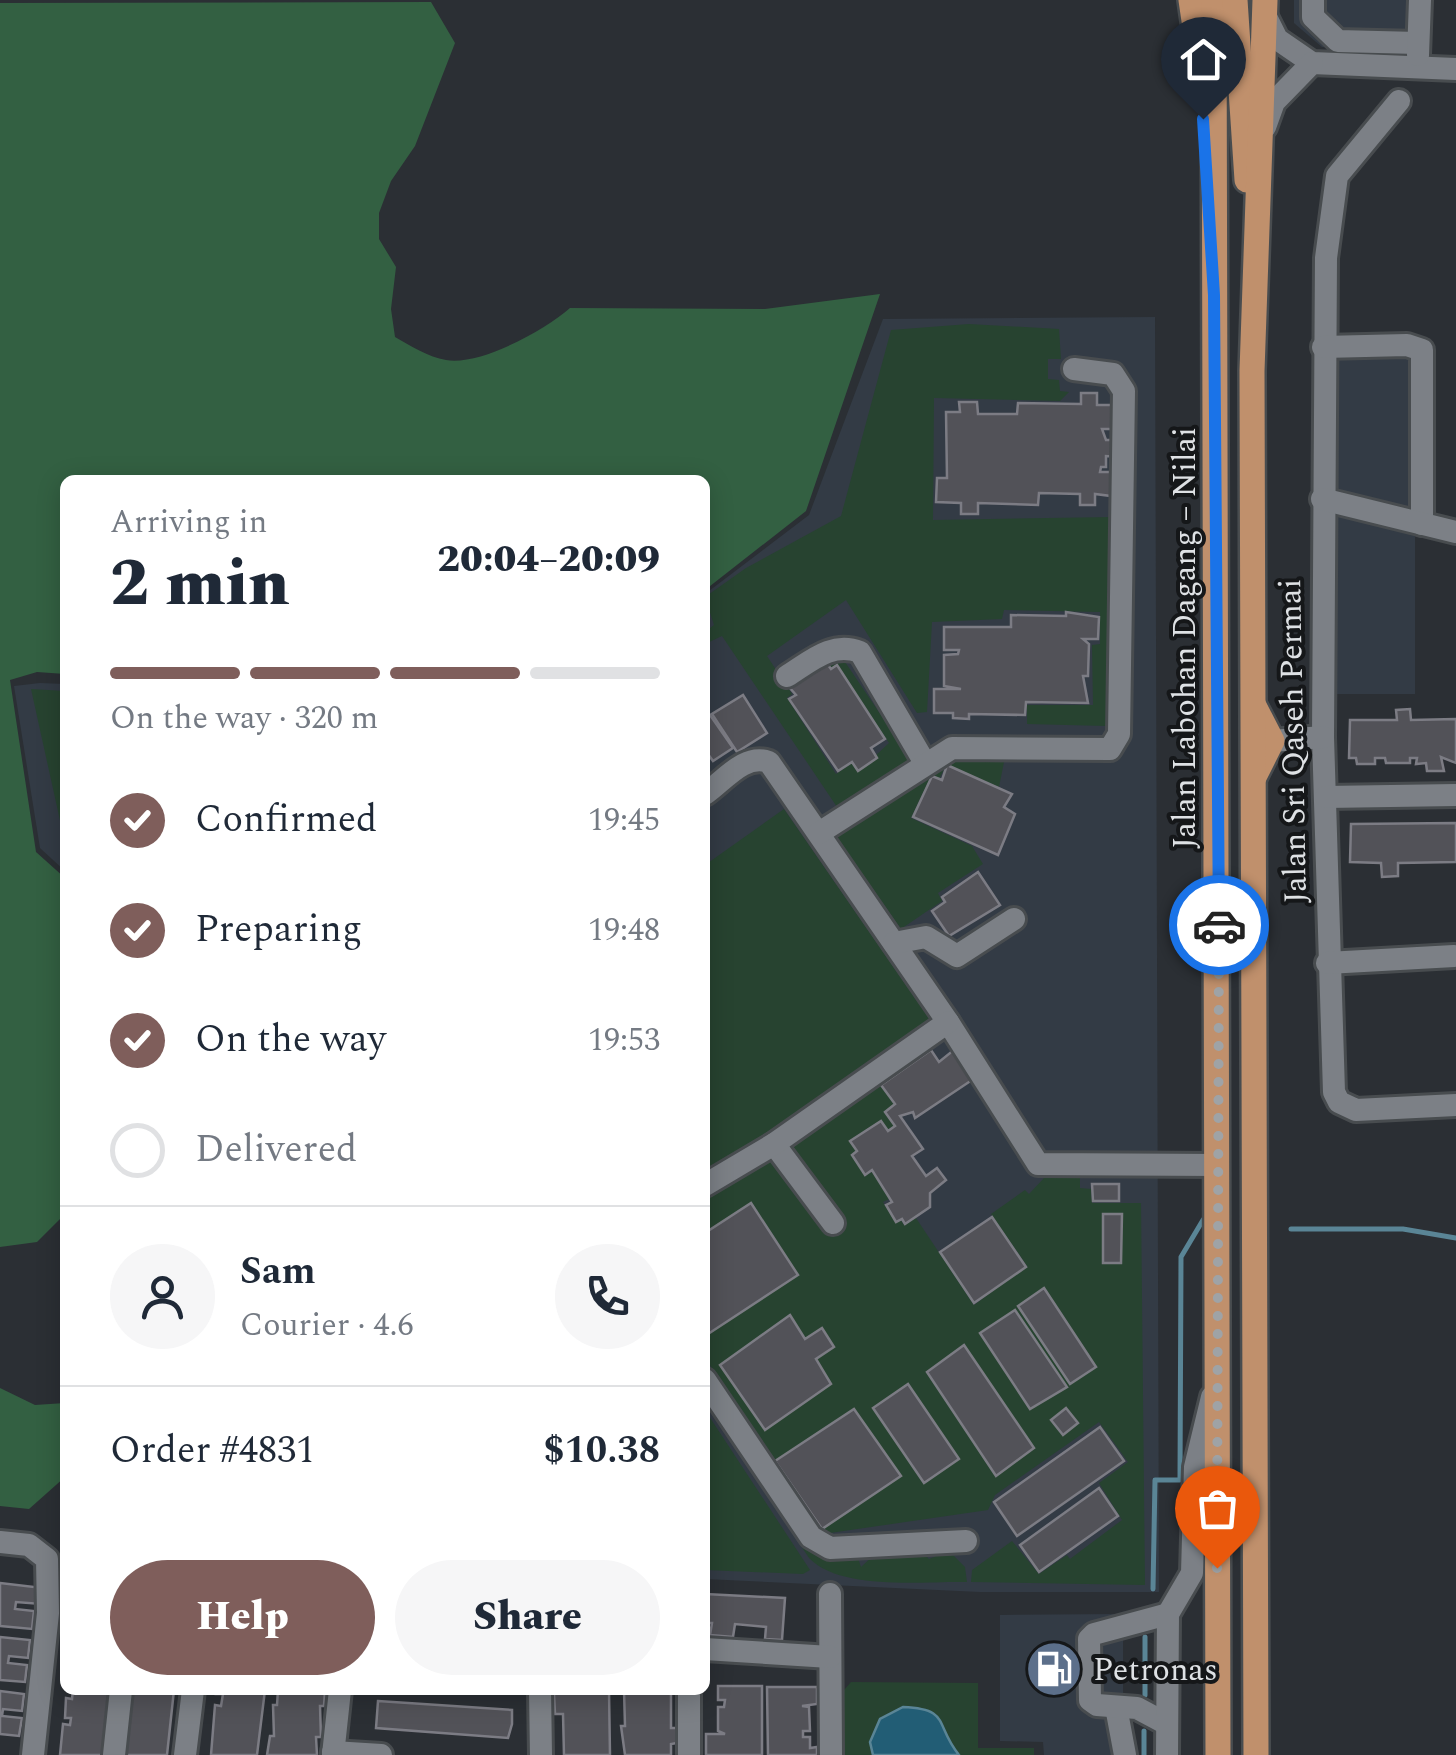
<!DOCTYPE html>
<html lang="en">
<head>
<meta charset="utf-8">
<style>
	:root { --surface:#fff; --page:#f6f6f7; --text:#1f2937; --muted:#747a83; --line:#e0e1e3; --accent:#7f5e5b }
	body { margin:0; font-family:Spectral,serif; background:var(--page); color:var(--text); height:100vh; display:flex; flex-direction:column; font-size:38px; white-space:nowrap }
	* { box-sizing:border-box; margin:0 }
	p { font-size:32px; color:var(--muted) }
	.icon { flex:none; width:55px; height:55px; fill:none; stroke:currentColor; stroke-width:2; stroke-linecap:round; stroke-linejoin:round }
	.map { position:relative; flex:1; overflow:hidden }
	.panel { position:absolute; left:60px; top:475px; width:650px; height:1220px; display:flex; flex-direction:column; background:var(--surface); border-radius:15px; box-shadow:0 5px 25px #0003 }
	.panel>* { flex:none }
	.pin { position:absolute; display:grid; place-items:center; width:85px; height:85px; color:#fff; margin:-102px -42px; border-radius:50% 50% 50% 0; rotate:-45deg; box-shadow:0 0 10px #0007 }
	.pin .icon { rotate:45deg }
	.courier { position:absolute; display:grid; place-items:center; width:100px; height:100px; margin:-50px; border:8px solid #1a73e8; border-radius:50%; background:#fff; color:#222; box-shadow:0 2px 12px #0007 }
	.head em { font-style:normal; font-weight:800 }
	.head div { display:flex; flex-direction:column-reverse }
	.head { display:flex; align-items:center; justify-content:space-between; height:170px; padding:0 50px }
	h1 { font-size:65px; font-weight:800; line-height:75px }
	.bar { display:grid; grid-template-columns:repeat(4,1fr); gap:15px 10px; align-content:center; height:120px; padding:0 50px }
	.bar i { height:12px; border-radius:8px; background:var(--line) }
	.bar .selected { background:var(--accent) }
	.bar p { grid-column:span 4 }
	.line { display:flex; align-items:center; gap:25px; padding:0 50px; border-top:2px solid var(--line) }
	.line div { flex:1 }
	.round { display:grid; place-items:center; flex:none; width:105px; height:105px; border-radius:52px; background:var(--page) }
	ol { padding:0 50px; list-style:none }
	li { display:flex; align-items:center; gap:30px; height:110px }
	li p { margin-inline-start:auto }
	li .icon { padding:10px; border-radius:50%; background:var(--accent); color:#fff; stroke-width:4 }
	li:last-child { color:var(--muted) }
	li i { width:55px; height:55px; border:5px solid var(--line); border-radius:50% }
	.button { display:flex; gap:20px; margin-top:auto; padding:20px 50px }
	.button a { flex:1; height:115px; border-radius:60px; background:var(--accent); color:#fff; font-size:40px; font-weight:800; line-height:115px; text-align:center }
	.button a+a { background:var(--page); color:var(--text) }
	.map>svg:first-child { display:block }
	.built { fill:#333b45 }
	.green { fill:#274330 }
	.forest { fill:#336042 }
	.water { fill:#225d75; stroke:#5a8596; stroke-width:2.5 }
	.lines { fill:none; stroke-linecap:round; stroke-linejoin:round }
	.stream { stroke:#5a8596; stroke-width:5 }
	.building { fill:#525258; stroke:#7c7c84; stroke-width:2.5 }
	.minor-casing { stroke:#484c4f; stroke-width:28 }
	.major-casing { stroke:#484c4f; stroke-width:30 }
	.minor { stroke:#7c8086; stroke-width:22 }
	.major { stroke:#c0906c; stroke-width:25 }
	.done { stroke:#9fa3a6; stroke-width:10; stroke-dasharray:0 18 }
	.route { stroke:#1a73e8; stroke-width:12 }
	.labels { text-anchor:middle; stroke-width:8; stroke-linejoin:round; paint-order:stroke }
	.street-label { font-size:32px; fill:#dee1e4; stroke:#151719 }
	.poi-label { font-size:32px; fill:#dee1e4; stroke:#151719; text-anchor:start }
</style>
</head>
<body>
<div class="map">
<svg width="1456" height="1755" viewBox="0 0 1456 1755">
	<rect width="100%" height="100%" fill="#2b2f34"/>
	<g class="built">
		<polygon points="1294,0 1430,0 1430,52 1322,47 1294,23"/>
		<polygon points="1155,317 1159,1592 980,1592 705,1579 705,594 809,515 883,319"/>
		<polygon points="1403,353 1415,359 1415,694 1332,694 1334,356"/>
		<polygon points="40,683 65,684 65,871 40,848 14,686"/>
		<polygon points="1123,1614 1123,1755 1044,1755 1043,1742 1000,1741 1000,1615"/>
	</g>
	<g class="green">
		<polygon points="969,324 1059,329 1061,359 1048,359 1048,379 1059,380 1060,391 1069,392 1060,401 934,398 933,520 1112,517 1106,726 1027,724 1027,705 1093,705 1092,645 1100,644 1100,612 1004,610 1002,619 932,622 927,712 917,713 846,600 767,656 792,694 787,698 836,774 852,763 858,772 889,743 837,665 831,668 826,662 843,659 908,755 907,761 837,807 722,636 705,644 705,632 714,625 705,597 746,568 841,516 891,330"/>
		<polygon points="31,689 65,691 65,843"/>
		<polygon points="943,760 1004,762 999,787 946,765 939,779 931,776 911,818 972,846 983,864 938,893 942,901 901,929 835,835"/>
		<polygon points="784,809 933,1024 705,1175 705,865"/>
		<polygon points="881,1085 894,1104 884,1112 894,1126 888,1130 881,1120 850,1140 856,1151 851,1155 865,1176 872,1172 889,1199 883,1202 896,1223 901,1220 904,1225 916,1218 974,1305 1027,1266 991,1214 1025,1190 1029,1194 1045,1177 1080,1177 1080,1188 1091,1189 1092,1203 1141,1203 1145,1585 971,1582 972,1570 1012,1541 1039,1574 1067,1555 1070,1559 1122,1520 1099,1483 1128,1462 1099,1422 995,1495 988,1510 823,1534 705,1358 705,1198"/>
		<path d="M708,1404l90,129 58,19 5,15 15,-14 46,-1 7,7 20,-8 16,16 2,15c-45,-1 -126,9 -158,-24z"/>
		<polygon points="705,1410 810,1570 803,1574 705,1570"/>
		<polygon points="851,1682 978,1683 978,1748 1034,1748 1034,1755 844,1755 844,1690"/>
	</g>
	<g class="forest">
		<path d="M431,2l24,41 -40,103 -24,35 -12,32v26l17,28 -5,42 4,28c16,9 33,20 51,23 34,6 99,-30 124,-52l195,1 115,-15 -74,217 -101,79v-110h-640v194l-28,-2 -27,8 26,172 29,26v336l-28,28 -37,5v-1244z"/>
		<polygon points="0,1388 35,1405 65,1403 65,1477 29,1509 0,1506"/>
	</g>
	<path class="water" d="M903,1707c48,2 31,17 56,48h-86l-3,-13 10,-23z"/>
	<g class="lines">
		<g class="stream">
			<polyline points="1291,1229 1403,1229 1456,1238"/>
			<polyline points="1153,1589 1155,1480 1180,1480 1181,1257 1203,1220"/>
			<polyline points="1145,1637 1145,1695"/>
			<polyline points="1144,1731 1144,1755"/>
		</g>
	</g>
	<g class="building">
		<polygon points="1081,393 1097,393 1097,405 1120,405 1120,429 1102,429 1106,440 1118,440 1118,457 1106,456 1106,467 1101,467 1100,472 1112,472 1111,496 1095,494 1095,505 1080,505 1080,494 1039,493 1038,505 978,503 978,514 961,514 961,503 936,502 937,478 947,478 946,412 960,412 959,402 977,402 978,414 1017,414 1018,403 1081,404"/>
		<polygon points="1066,612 1099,617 1098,639 1083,639 1089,644 1088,676 1083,676 1088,703 1026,702 1025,715 969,714 969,719 953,718 953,713 934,713 934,689 961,689 944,686 944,655 958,654 959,650 944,650 944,627 1011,627 1011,615 1066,616"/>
		<polygon points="826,662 831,669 837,665 885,739 871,748 877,758 858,771 852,762 838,771 789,699 796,695 789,687"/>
		<polygon points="743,695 767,733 737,752 712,714"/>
		<polygon points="1410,709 1411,720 1456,719 1456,763 1441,757 1444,771 1427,771 1426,763 1416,764 1417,758 1410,758 1410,763 1386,763 1385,758 1375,758 1375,764 1357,764 1356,758 1349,758 1350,720 1397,720 1396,710"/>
		<polygon points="710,715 733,748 713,761 705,750 705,719"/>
		<polygon points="947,765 1012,794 1004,807 1015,814 998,855 913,817 932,776 942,780"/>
		<polygon points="1456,823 1456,862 1398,863 1398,876 1382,877 1381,863 1350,862 1351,824"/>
		<polygon points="978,872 1000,905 949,936 932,911 945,902 942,897"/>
		<polygon points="955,1049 975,1078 915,1118 913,1112 900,1116 923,1149 912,1156 926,1176 937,1168 946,1180 930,1193 930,1207 905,1224 902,1219 896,1222 886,1205 892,1202 872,1170 865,1175 852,1155 857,1151 850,1141 881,1121 888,1131 895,1126 885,1112 895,1104 881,1085 931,1050 939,1062"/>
		<polygon points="1092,1184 1119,1184 1119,1201 1093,1201"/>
		<polygon points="751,1203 798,1275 705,1336 705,1233"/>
		<polygon points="1103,1214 1122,1214 1121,1263 1103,1263"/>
		<polygon points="992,1217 1026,1267 974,1303 940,1252"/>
		<polygon points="1044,1288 1096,1367 1070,1384 1018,1306"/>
		<polygon points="1015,1310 1067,1387 1030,1409 980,1333"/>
		<polygon points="790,1315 805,1339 822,1328 834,1347 816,1359 831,1384 765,1430 720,1365"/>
		<polygon points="964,1345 1034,1448 996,1476 927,1372"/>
		<polygon points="908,1384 959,1459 924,1483 873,1408"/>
		<polygon points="1066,1408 1078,1423 1063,1435 1051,1420"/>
		<polygon points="854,1409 901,1476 822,1529 775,1461"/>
		<polygon points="1100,1427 1124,1461 1017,1536 994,1502"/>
		<polygon points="1099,1488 1118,1516 1039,1572 1020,1545"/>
		<polygon points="0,1583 43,1588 41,1604 16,1602 15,1609 34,1611 32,1629 0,1626"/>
		<polygon points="705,1594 785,1598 782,1640 765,1639 766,1627 735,1624 733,1637 710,1635 712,1623 705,1623"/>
		<polygon points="0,1637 30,1640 28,1658 9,1656 8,1663 27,1665 25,1682 0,1680"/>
		<polygon points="718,1686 762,1686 762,1755 706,1755 706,1734 725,1734 718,1731 718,1707 724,1707 725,1700 718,1700"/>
		<polygon points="767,1687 817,1687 817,1704 802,1706 809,1707 810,1731 803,1731 803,1737 810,1737 810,1748 817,1747 817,1755 768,1755"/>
		<polygon points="73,1690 115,1690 107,1755 60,1755 63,1724 70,1725 71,1718 65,1718 66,1698 72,1699"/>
		<polygon points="129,1690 174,1690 167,1755 121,1755"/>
		<polygon points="217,1690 265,1690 257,1755 211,1755 215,1705 221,1706 223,1694 216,1694"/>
		<polygon points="278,1690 325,1690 324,1706 320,1706 321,1737 316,1737 317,1755 267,1755 270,1736 274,1736 273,1705 277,1705"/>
		<polygon points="563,1690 609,1690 610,1755 564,1755 563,1714 555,1714 554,1694"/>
		<polygon points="624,1690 671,1690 671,1728 677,1728 677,1743 671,1744 671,1755 625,1755 621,1726 625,1726"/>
		<polygon points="0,1691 24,1694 22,1711 3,1709 2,1716 22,1718 19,1736 0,1734"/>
		<polygon points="378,1701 512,1710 512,1724 508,1738 376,1728"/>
	</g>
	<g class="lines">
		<g class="minor-casing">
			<g id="minor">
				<polyline points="1313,0 1313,17 1338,41 1418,43"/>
				<polyline points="1265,15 1277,39 1312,63 1456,69"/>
				<polyline points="1418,55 1420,0"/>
				<polyline points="1399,101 1337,176 1326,258 1323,737 1334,1092 1339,1102 1356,1110 1456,1105"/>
				<polyline points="1265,127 1274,102 1312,63"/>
				<polyline points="1323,347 1407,345 1422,350 1422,524"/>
				<polyline points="1322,499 1456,532"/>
				<path d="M787,676c24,-15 45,-35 73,-24l65,111"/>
				<polyline points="1272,741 1323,737"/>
				<path d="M705,794c19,-13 39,-41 64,-32l179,260 90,142 179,1"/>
				<polyline points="1326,797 1456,795"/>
				<polyline points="819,833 952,748 1110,749 1119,734 1124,391 1113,374 1074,369"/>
				<polyline points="894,943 926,937 957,956 1014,919"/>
				<polyline points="1327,963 1454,956"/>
				<polyline points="774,1144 833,1223"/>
				<polyline points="705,1185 774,1144 948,1022"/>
				<polyline points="705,1380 811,1537 830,1548 966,1541"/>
				<polyline points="0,1542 29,1545 47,1559 48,1613 33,1755"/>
				<polyline points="830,1594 831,1755"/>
				<polyline points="705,1649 830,1657"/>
				<polyline points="540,1690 541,1755"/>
				<polyline points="689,1690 689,1755"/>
				<polyline points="1116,1707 1125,1755"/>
				<polyline points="1167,1724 1137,1708 1097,1705 1090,1700 1089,1639 1094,1634 1168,1614"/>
				<polyline points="333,1752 381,1755"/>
				<polyline points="114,1755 121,1690"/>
				<polyline points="185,1755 193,1690"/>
				<polyline points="333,1755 340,1690"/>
				<polyline points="1167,1755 1168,1614 1192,1573 1195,1467 1212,1397"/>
			</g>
		</g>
		<g class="major-casing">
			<g id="major">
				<polyline points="1191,0 1199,55"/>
				<polyline points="1214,0 1218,1755"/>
				<polyline points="1235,0 1247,180"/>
				<polyline points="1254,706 1272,741 1254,777"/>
				<polyline points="1256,1755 1252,371 1265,0"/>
			</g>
		</g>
		<use href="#minor" class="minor"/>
		<use href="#major" class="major"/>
	</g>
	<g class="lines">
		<polyline class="done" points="1217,1568 1219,925"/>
		<polyline class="route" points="1203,119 1214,295 1219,925"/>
	</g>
	<defs>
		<g id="fuel-disc" transform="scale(2.875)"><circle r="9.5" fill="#5c6f8a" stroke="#151719"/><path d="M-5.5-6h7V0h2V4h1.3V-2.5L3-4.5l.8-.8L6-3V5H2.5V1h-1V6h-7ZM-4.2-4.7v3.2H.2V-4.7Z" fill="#fff"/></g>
	</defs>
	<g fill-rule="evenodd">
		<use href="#fuel-disc" x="1054" y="1669"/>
	</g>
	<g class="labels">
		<g class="street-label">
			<text transform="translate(1184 638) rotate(-90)" y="11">Jalan Labohan Dagang ‒ Nilai</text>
			<text transform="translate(1292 741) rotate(-91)" y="11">Jalan Sri Qaseh Permai</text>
		</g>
		<g class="poi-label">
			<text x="1093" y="1680">Petronas</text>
		</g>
	</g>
</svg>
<div class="pin" style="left:1217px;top:1568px;background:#ea580c"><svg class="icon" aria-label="bag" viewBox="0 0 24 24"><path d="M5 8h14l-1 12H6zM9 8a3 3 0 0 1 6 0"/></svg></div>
<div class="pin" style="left:1203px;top:119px;background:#1f2937"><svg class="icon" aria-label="home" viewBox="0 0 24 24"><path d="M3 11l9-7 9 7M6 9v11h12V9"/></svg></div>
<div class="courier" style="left:1219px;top:925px"><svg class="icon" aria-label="car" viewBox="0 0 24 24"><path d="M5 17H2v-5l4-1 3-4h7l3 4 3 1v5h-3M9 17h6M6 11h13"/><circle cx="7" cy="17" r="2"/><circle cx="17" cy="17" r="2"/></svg></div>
<section class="panel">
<div class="head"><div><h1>2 min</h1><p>Arriving in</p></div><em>20:04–20:09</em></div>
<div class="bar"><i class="selected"></i><i class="selected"></i><i class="selected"></i><i></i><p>On the way · 320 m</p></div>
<ol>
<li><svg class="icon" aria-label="check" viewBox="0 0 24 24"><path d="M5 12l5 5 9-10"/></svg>Confirmed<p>19:45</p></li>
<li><svg class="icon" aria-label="check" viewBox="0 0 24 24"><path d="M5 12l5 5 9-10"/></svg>Preparing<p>19:48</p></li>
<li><svg class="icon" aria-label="check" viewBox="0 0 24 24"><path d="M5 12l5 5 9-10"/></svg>On the way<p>19:53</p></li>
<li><i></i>Delivered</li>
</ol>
<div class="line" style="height:180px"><a class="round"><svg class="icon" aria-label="person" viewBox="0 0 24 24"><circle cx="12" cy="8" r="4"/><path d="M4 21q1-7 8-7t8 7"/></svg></a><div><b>Sam</b><p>Courier · 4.6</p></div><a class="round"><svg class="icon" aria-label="phone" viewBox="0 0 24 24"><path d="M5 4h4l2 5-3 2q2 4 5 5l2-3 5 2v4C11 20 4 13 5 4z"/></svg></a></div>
<div class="line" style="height:130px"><div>Order #4831</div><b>$10.38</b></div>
<div class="button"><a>Help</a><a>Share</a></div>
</section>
</div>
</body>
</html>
